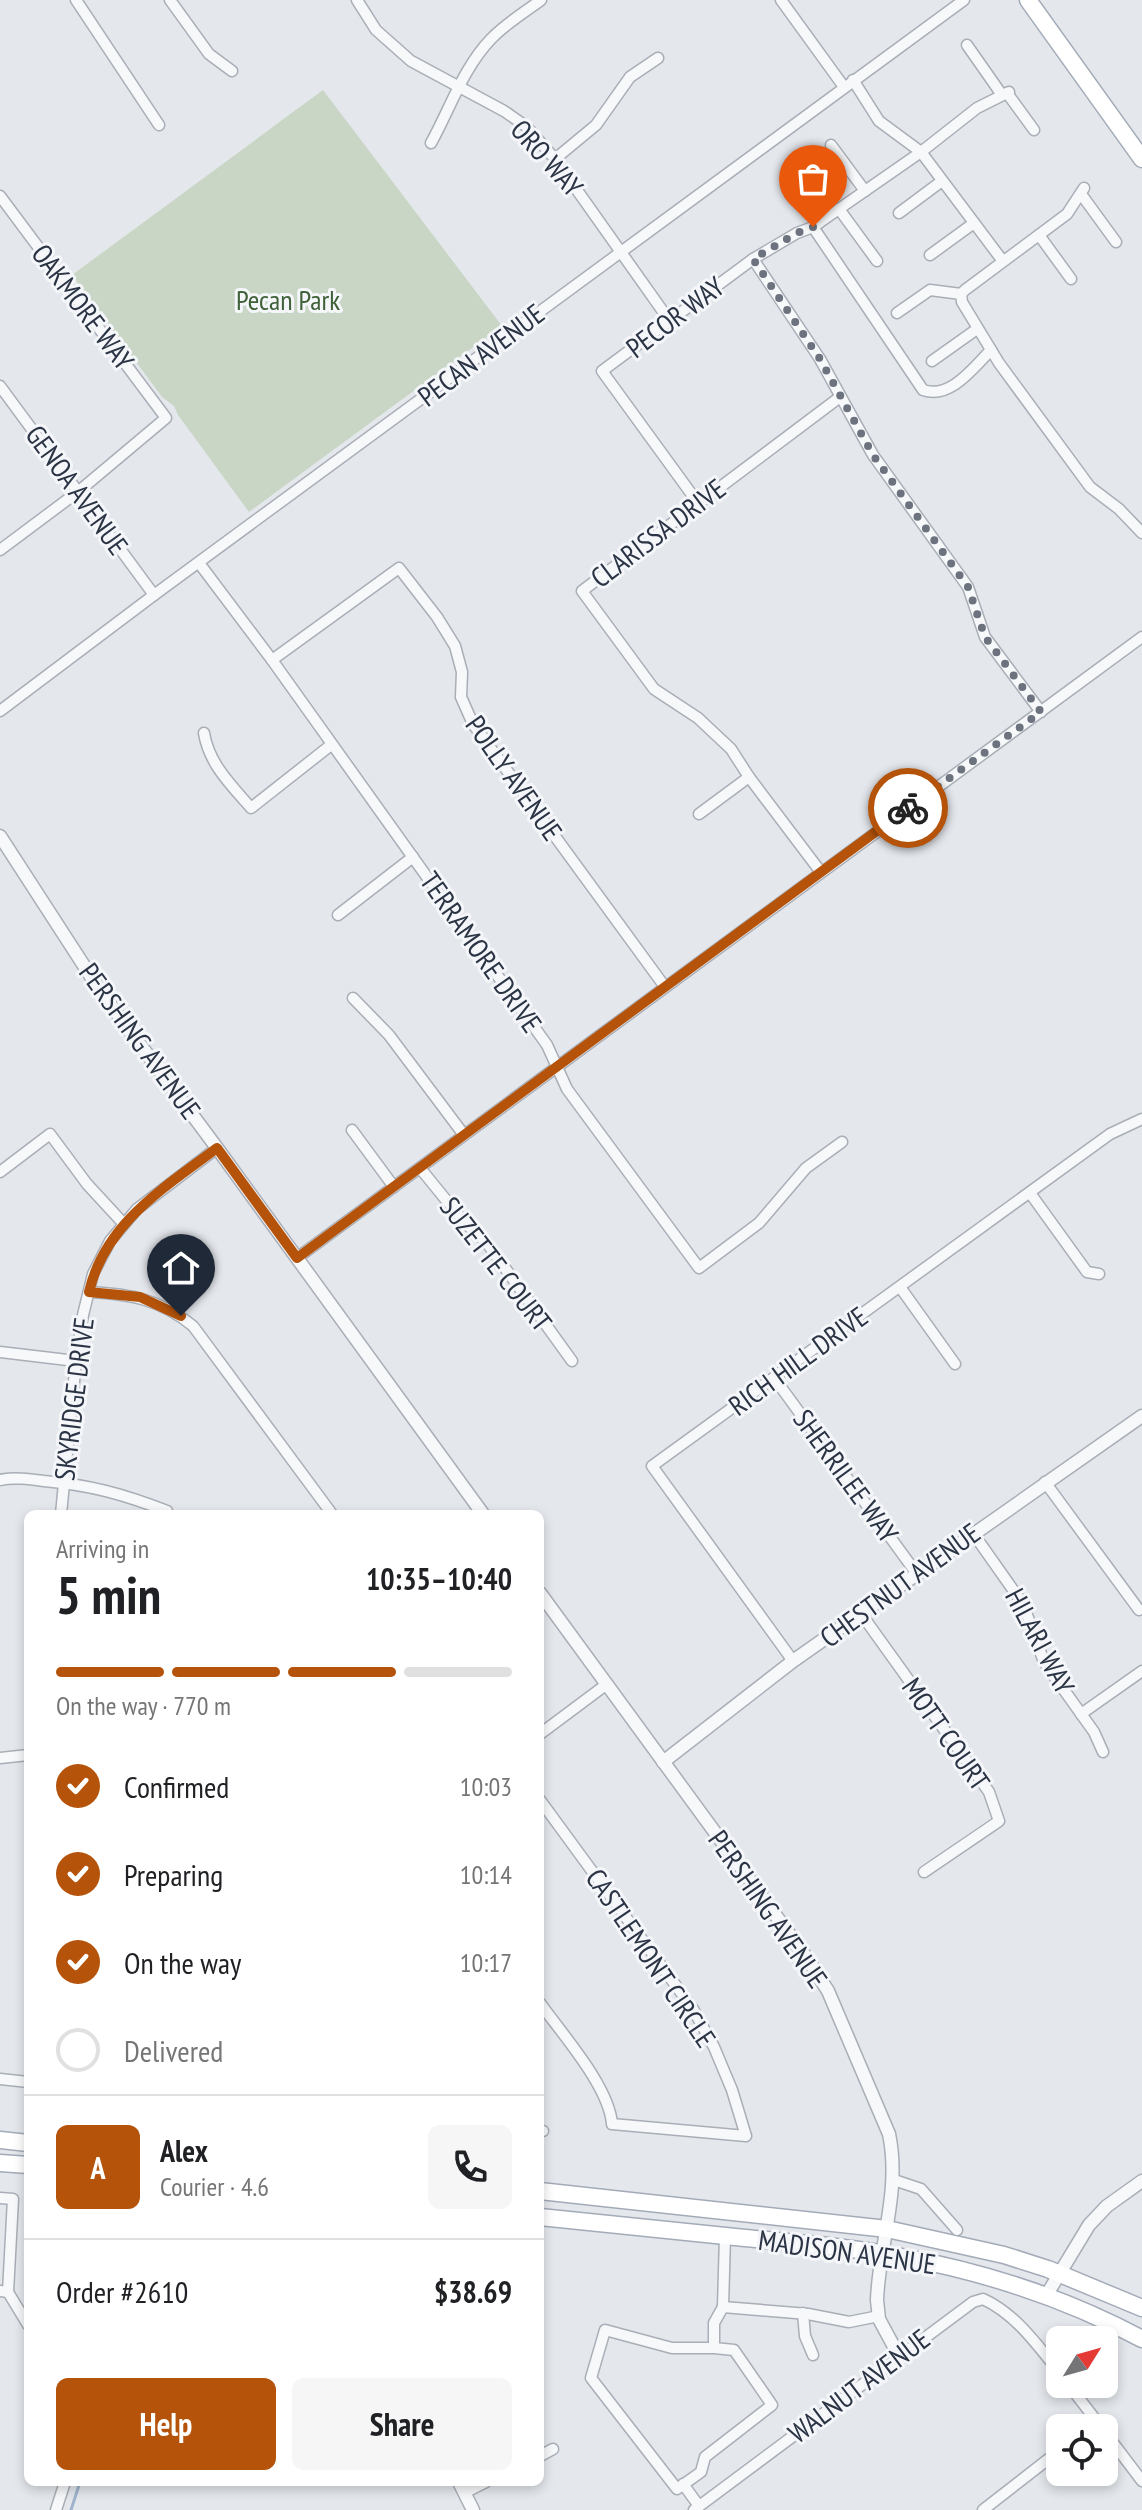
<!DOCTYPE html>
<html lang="en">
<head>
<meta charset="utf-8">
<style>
	:root { --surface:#fff; --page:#f6f6f6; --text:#202124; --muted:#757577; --line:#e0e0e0; --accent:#b45309 }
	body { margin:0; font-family:"PT Sans Narrow",sans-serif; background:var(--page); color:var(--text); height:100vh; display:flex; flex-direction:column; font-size:30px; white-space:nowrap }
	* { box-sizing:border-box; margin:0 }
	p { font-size:26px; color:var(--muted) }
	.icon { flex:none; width:44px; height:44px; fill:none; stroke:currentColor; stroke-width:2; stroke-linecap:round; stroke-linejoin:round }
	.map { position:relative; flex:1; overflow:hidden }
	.sheet { position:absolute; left:24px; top:1510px; width:520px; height:976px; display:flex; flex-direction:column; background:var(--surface); border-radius:12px; box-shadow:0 4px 12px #0003 }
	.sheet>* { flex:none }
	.needle { width:52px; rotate:53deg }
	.buttons { position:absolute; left:1046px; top:2326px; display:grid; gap:16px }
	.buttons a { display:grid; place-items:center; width:72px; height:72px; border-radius:12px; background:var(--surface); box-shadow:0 4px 12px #0003; font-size:40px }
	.pin { position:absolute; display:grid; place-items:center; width:68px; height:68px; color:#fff; margin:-82px -34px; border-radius:50% 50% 50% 0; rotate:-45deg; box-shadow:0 0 8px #0007 }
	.pin .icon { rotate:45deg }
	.courier { position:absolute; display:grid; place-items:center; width:80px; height:80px; margin:-40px; border:6px solid #b45309; border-radius:50%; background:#fff; color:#222; box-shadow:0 2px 10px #0007 }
	.head em { font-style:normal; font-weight:800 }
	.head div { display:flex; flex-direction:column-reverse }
	.head { display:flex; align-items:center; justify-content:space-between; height:136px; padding:0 32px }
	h1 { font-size:52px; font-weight:800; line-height:60px }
	.bar { display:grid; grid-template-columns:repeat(4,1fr); gap:12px 8px; align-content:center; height:96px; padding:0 32px }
	.bar i { height:10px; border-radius:6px; background:var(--line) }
	.bar .selected { background:var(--accent) }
	.bar p { grid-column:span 4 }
	.line { display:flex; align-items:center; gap:20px; padding:0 32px; border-top:2px solid var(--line) }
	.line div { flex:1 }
	.round { display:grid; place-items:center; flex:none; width:84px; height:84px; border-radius:12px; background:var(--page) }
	ol { padding:0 32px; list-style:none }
	li { display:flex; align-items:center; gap:24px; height:88px }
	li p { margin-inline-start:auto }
	li .icon { padding:8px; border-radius:50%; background:var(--accent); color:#fff; stroke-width:4 }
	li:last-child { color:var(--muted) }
	li i { width:44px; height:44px; border:4px solid var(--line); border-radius:50% }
	.cta { display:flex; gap:16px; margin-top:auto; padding:16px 32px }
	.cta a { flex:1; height:92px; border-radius:12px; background:var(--accent); color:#fff; font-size:32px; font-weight:800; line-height:92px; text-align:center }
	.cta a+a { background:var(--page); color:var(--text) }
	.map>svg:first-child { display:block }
	.green { fill:#c9d6c5 }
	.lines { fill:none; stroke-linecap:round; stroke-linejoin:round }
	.stream { stroke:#9fb4cc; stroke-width:3 }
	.minor-casing { stroke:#a9aeb7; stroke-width:13 }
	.tertiary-casing { stroke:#a9aeb7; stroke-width:15 }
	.primary-casing { stroke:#a3abb8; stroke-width:19 }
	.minor { stroke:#f7f8fa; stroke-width:10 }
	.tertiary { stroke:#f7f8fa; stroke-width:12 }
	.primary { stroke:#fff; stroke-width:16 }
	.done { stroke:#6c737f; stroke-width:8; stroke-dasharray:0 14.4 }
	.route { stroke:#b45309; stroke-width:10 }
	.labels { text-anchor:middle; stroke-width:6; stroke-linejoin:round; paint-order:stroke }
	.street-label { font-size:28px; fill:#2b3445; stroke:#f4f6f9 }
	.park-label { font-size:28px; fill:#3f6138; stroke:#f4f6f9 }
</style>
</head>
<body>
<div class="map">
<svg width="1142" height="2510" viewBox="0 0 1142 2510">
	<rect width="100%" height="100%" fill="#e4e7ec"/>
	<polygon class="green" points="323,90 502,326 249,512 178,415 174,406 162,397 72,275"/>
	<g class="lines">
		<polyline class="stream" points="71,2510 80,2482"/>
		<g class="minor-casing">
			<g id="minor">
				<polyline points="76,0 159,125"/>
				<polyline points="170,0 209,54 232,71"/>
				<polyline points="357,0 376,30 411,61 504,111 527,127 555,159 669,320"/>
				<polyline points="781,0 844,87"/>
				<polyline points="967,45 1002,95"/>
				<polyline points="853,80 879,121 921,152 1002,260"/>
				<polyline points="1007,93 1034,130"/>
				<path d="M431,143c19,-34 32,-75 60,-104 14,-15 34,-27 50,-39"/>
				<polyline points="831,145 865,191"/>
				<polyline points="555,159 596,125 630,77 658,58"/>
				<polyline points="786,178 819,223"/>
				<polyline points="1084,188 1067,214 965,290 961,294 962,302 999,363 1090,487 1119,509 1142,533"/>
				<polyline points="1081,194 1116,242"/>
				<polyline points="0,196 166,418 79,491 0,550"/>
				<polyline points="839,209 877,261"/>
				<polyline points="899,213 942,181"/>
				<path d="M813,227l110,163c27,10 51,-23 68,-40"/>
				<polyline points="1039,235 1071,279"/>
				<polyline points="930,255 974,223"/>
				<polyline points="753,259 797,233 813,227 921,152 977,108 1009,92"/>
				<polyline points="897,313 930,290 961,294"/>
				<polyline points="932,361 977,329"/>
				<polyline points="0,386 154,595"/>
				<polyline points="698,503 602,371 753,259 820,359 873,455 968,587 985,637 1041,712"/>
				<polyline points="199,563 272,660 547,1045 567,1089 699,1268 759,1223 806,1168 842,1142"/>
				<polyline points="272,660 399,568 437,617 455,646 462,672 461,697 473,724 665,987"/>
				<polyline points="0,711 154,595 964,0"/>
				<path d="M204,733c5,31 27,52 47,75l80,-63"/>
				<polyline points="699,814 749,777"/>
				<polyline points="820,871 749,777 731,749 698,718 654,689 582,591 840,397"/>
				<polyline points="338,915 413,857"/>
				<polyline points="353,998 389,1035 464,1135"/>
				<polyline points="352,1130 394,1187"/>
				<polyline points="420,1168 464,1222 487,1243 572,1361"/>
				<polyline points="0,1172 50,1134 87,1184 123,1223"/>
				<polyline points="1030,1193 1087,1272 1099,1274"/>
				<polyline points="297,1258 1142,637"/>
				<polyline points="900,1287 955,1364"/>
				<path d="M89,1292c41,2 71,7 104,34l139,188"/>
				<polyline points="0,1352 76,1361"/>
				<polyline points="775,1379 917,1574"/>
				<path d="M0,1480c14,-3 29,-1 44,1 46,4 79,13 123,30"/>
				<polyline points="1045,1482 1139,1610"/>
				<polyline points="61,1514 76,1361 83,1315 93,1274 110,1241 137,1209 217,1148"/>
				<polyline points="973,1533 1023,1604 1044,1662 1094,1732 1103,1752"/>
				<polyline points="862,1615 989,1792 999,1821 924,1872"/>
				<polyline points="793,1661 652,1466 1110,1134 1142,1119"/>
				<polyline points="1081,1714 1142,1671"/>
				<polyline points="540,1734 607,1684"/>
				<polyline points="0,1758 28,1755"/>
				<path d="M540,1800l153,209 21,38 18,43 14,46 -134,-12c-3,-38 -50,-90 -72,-121"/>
				<polyline points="0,2079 28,2082"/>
				<polyline points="540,2131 543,2131"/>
				<polyline points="894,2180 921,2189 957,2230"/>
				<polyline points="0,2198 13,2199 8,2292"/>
				<polyline points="725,2236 723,2307 808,2314 849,2322 879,2316"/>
				<polyline points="0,2291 8,2292 28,2325"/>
				<polyline points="803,2313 805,2336 813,2355"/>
				<polyline points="714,2348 734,2350 772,2405 705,2457 701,2472 677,2489 591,2378 605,2330 672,2348 714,2348 714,2323 723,2307"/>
				<polyline points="1068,2384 1102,2428"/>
				<polyline points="1104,2431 1142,2481"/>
				<polyline points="540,2456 553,2449"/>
				<polyline points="683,2484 699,2506"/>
				<polyline points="464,2493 486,2482"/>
				<polyline points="56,2510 65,2482"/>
				<path d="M694,2510l279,-208 10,-3c33,15 55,47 77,74"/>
				<polyline points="983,2510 1060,2450"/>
			</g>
		</g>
		<g class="tertiary-casing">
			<g id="tertiary">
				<polyline points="0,836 101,992 217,1148 483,1514"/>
				<path d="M540,1593l269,368 19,30 61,143c12,57 -10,110 -12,166l2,19 20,37"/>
				<polyline points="663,1762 793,1661 1142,1416"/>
				<polyline points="1046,2296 1089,2225 1107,2206 1142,2181"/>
				<polyline points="459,2482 473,2510"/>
			</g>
		</g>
		<g class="primary-casing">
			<g id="primary">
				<polyline points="1028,0 1142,159"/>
				<polyline points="0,2140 28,2143"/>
				<polyline points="0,2163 28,2165"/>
				<polyline points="540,2191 887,2229 1004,2255 1048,2269 1142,2308"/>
				<path d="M540,2217c68,7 137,14 205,21 52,5 105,9 157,19 83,15 165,42 240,82"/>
			</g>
		</g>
		<use href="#minor" class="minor"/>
		<use href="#tertiary" class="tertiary"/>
		<use href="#primary" class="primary"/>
	</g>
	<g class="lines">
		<polyline class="done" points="813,227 797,233 753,259 820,359 873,455 968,587 985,637 1041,712 908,808"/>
		<path class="route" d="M181,1316l-41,-19 -51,-5c16,-69 75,-104 128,-144l80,110 611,-450"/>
	</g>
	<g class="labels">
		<g class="street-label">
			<text transform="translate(547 158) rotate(48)" y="10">ORO WAY</text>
			<text transform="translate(83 307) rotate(53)" y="10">OAKMORE WAY</text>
			<text transform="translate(675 317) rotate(-37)" y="10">PECOR WAY</text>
			<text transform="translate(481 355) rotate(-37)" y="10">PECAN AVENUE</text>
			<text transform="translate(77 490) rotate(54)" y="10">GENOA AVENUE</text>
			<text transform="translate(658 533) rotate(-37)" y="10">CLARISSA DRIVE</text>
			<text transform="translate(514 778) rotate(55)" y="10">POLLY AVENUE</text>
			<text transform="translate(481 952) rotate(55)" y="10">TERRAMORE DRIVE</text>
			<text transform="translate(140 1041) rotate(54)" y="10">PERSHING AVENUE</text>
			<text transform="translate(496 1264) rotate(52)" y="10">SUZETTE COURT</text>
			<text transform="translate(798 1361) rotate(-36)" y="10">RICH HILL DRIVE</text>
			<text transform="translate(74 1399) rotate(-83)" y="10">SKYRIDGE DRIVE</text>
			<text transform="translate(846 1476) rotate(54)" y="10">SHERRILEE WAY</text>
			<text transform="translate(900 1585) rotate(-36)" y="10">CHESTNUT AVENUE</text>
			<text transform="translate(1040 1641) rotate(62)" y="10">HILARI WAY</text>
			<text transform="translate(946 1734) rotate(55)" y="10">MOTT COURT</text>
			<text transform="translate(768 1909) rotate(55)" y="10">PERSHING AVENUE</text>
			<text transform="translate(651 1958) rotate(56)" y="10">CASTLEMONT CIRCLE</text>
			<text transform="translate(847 2252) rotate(8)" y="10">MADISON AVENUE</text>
			<text transform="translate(859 2386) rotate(-37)" y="10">WALNUT AVENUE</text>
		</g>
		<g class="park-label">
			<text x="288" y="310">Pecan Park</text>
		</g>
	</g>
</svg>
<div class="buttons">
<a><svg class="needle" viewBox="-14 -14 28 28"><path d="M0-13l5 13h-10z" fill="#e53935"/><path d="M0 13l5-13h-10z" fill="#757577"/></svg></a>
<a><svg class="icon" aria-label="locate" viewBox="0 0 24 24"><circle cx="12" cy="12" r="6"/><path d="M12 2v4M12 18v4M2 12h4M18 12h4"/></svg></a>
</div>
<div class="pin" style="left:813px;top:227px;background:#ea580c"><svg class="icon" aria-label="bag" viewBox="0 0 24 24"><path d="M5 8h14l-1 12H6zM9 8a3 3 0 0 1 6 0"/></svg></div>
<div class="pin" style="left:181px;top:1316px;background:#1f2937"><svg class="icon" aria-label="home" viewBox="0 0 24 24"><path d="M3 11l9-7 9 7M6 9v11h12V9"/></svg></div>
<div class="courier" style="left:908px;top:808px"><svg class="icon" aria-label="bike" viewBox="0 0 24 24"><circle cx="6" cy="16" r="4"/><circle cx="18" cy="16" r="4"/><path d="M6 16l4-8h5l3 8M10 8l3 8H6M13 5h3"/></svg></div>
<section class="sheet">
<div class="head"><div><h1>5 min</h1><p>Arriving in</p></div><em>10:35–10:40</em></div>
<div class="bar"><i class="selected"></i><i class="selected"></i><i class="selected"></i><i></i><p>On the way · 770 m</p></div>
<ol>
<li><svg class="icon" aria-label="check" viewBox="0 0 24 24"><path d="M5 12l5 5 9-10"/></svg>Confirmed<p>10:03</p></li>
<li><svg class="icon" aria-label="check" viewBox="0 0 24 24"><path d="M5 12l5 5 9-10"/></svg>Preparing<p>10:14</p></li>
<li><svg class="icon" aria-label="check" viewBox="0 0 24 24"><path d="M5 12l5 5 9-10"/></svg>On the way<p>10:17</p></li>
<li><i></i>Delivered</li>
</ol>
<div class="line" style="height:144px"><b class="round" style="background:var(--accent);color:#fff">A</b><div><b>Alex</b><p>Courier · 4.6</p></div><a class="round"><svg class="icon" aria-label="phone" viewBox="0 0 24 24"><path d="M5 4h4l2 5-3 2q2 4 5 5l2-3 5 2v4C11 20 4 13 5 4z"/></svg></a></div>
<div class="line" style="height:104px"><div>Order #2610</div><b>$38.69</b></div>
<div class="cta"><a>Help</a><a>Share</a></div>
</section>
</div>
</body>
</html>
